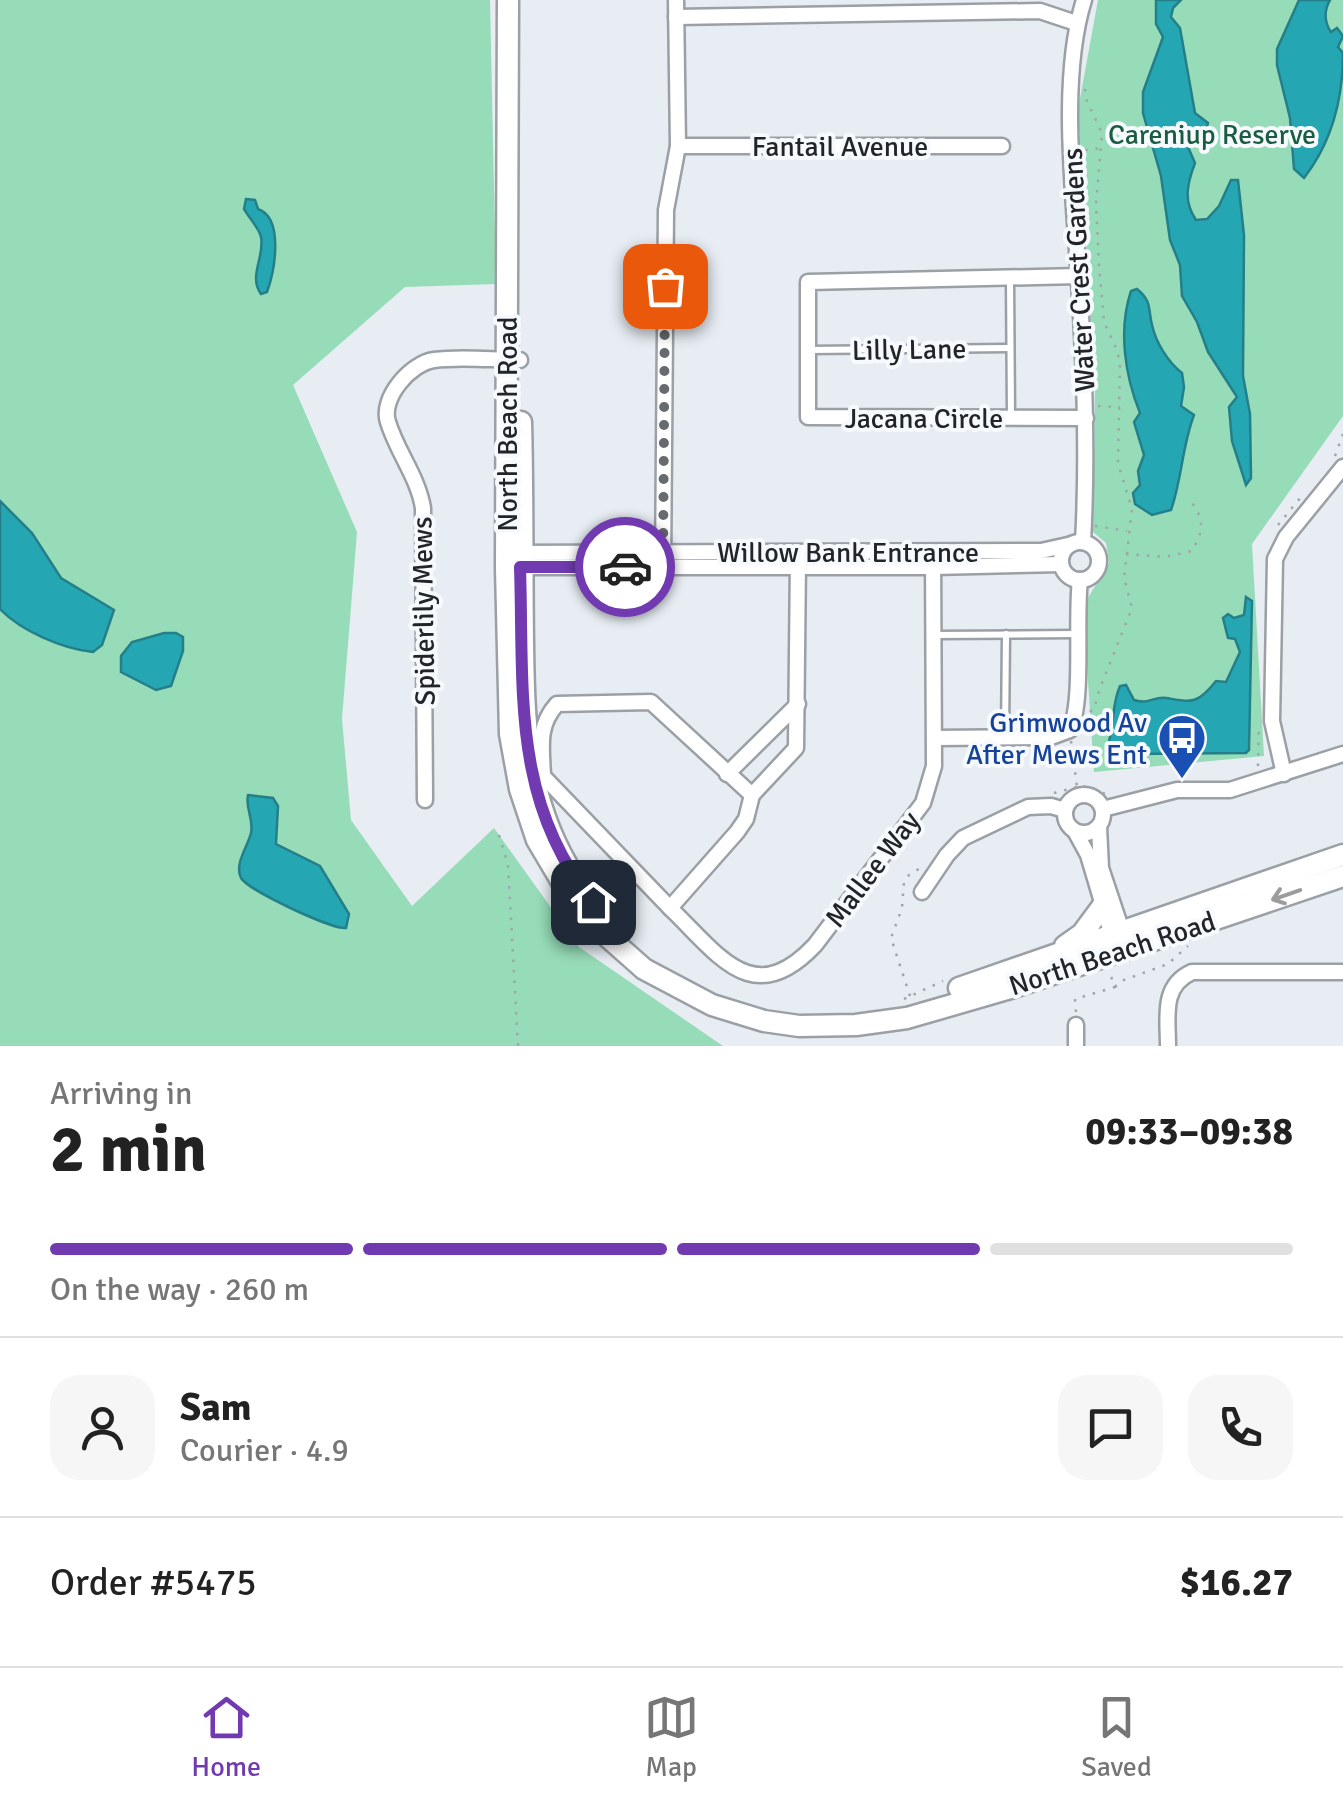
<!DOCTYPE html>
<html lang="en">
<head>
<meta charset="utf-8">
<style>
	:root { --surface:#fff; --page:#f6f6f6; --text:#222; --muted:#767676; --line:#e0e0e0; --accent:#713ab0 }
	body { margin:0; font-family:Signika,sans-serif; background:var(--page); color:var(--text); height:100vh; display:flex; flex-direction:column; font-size:38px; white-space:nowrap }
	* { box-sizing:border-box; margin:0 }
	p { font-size:32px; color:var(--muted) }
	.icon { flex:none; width:55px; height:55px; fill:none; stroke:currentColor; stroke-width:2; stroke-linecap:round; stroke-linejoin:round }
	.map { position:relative; height:1046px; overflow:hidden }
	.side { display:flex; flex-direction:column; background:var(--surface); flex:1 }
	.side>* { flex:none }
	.pin { position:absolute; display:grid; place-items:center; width:85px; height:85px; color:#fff; margin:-42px; border-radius:20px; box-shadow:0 5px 15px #0006 }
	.courier { position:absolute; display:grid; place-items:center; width:100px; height:100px; margin:-50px; border:8px solid #713ab0; border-radius:50%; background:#fff; color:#222; box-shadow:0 2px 12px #0007 }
	.summary em { font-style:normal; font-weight:800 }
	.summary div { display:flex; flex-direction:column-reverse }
	.summary { display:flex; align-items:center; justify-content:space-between; height:170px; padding:0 50px }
	h1 { font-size:65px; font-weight:800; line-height:75px }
	.bar { display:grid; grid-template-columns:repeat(4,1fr); gap:15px 10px; align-content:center; height:120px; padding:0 50px }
	.bar i { height:12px; border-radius:8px; background:var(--line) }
	.bar .on { background:var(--accent) }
	.bar p { grid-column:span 4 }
	.line { display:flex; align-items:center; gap:25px; padding:0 50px; border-top:2px solid var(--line) }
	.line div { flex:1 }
	.round { display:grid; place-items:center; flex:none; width:105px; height:105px; border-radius:30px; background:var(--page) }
	.tab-bar { display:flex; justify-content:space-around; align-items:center; height:140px; border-top:2px solid var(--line); background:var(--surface); font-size:28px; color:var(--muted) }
	.tab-bar a { display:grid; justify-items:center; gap:5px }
	.tab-bar .on { color:var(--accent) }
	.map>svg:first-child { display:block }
	.green { fill:#97dcb8 }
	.water { fill:#25a6b3; stroke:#247f89; stroke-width:2.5 }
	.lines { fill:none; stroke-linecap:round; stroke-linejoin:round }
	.service-casing { stroke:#9aa0a5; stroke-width:11 }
	.minor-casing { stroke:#9aa0a5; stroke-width:19 }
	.secondary-casing { stroke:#9aa0a5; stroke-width:25 }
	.path { stroke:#a0a5a9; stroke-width:2.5; stroke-dasharray:2.5 8; stroke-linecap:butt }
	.service { stroke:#fff; stroke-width:6 }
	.minor { stroke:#fff; stroke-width:14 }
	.secondary { stroke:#fff; stroke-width:20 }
	.oneway { stroke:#9c9c9d }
	.done { stroke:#676a6e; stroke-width:10; stroke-dasharray:0 18 }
	.route { stroke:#713ab0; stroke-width:12 }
	.labels { text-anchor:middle; stroke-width:8; stroke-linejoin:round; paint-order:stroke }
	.park-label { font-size:28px; fill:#195c3f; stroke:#f6fafe }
	.street-label { font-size:28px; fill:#222426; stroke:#f6fafe }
	.transit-label { font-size:28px; fill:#164399; stroke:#f6fafe; text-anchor:end }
</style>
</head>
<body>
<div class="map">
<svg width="1343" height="1046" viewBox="0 0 1343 1046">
	<rect width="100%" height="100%" fill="#e7edf3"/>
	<g class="green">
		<polygon points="0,0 490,0 496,284 405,287 293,385 357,532 342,719 351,820 412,906 494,828 579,947 723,1046 0,1046"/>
		<polygon points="1098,0 1343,0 1343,416 1252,544 1264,756 1094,772 1083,606 1109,563 1106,543 1093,532 1095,389 1078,109"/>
	</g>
	<g class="water">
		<path d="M1156,0h25l-8,8 -2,9 9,11 15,85 13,10 -2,7 -12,6 -6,11 7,16c-8,21 -12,38 1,57l11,-1 12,-13 12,-26h7l6,55 -1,141 7,38 1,64 -5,7 -14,-44 -3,-34 8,-10 -29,-45 -11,-30 -15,-26 -2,-31 -10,-25 -9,-64 -18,-63v-21l20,-55 -7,-13z"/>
		<path d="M1299,0h31c-6,10 -6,22 1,32l6,-4 6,8 -5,11 5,6c0,44 -11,89 -39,125l-10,-9 -4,-51 -13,-53v-16z"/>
		<path d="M246,199l9,1 3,9c26,9 17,61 9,83l-6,2c-13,-18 4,-37 0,-57 -2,-9 -12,-19 -17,-28z"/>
		<path d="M1137,289c15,12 11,20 15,36 4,18 16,37 30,48l2,14 -3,19 13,9c-12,31 -12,64 -23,95l-19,5 -17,-11 -2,-11 7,-8 -2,-14 6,-16 -10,-33 6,-9c-15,-37 -22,-83 -9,-122z"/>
		<path d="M0,501l32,32 29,45 53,32 -12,35 -9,7c-30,-3 -72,-21 -93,-43z"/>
		<path d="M1246,597l6,4 -3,149 -3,3 -118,1 -13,-3 -7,-7c7,-19 3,-38 12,-58l6,-1 8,15c14,5 20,-4 32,-2 26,4 31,7 50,-17l10,1 14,-30 -5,-13 -7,-1 -5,-20 5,-4 6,4 10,-3z"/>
		<polygon points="164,633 176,633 183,637 183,651 171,686 156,690 121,672 121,656 132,642"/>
		<path d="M248,795l25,3 5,8 -2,38 44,22 29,48 -3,14c-15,1 -97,-37 -105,-50 -7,-14 7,-32 10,-45 3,-14 -6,-25 -3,-38z"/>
	</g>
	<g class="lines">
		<g class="service-casing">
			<g id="service">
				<polyline points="1010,280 1011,417"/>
				<polyline points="808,350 1010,348"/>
				<polyline points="935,635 1076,634"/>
				<polyline points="1005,737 1006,634"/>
			</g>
		</g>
		<g class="minor-casing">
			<g id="minor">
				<polyline points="676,17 1040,11 1076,23"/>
				<polyline points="678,146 1002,146"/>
				<polyline points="1079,276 808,282 808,417 1086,418"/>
				<circle cx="1080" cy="561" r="19"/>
				<path d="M1083,542c5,-92 1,-184 -5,-276 -5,-80 -18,-189 6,-266"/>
				<polyline points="517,553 1041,551 1068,545"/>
				<polyline points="517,567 934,567 1061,564"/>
				<polyline points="663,567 666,210 678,146 676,0"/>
				<path d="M651,702l101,93 -6,24 -9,13 -67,76 -127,-132c-1,-28 -6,-50 14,-72z"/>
				<path d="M935,738l116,-1 19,-7c14,-30 5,-111 10,-150"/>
				<polyline points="727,774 798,704"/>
				<polyline points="1284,774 1272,721 1275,559 1286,537 1343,467"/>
				<circle cx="1084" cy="814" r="19"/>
				<polyline points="752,795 796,748 798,559"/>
				<path d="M425,800l-2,-292c-5,-31 -26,-56 -35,-86 -8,-24 23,-59 46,-62 27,-4 58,0 86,0"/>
				<polyline points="1103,809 1177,790 1230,790 1343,754"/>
				<polyline points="1099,827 1101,868 1124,937"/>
				<polyline points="1076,833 1088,855 1113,939"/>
				<polyline points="922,892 947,855 963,838 1028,807 1051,806 1065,810"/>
				<path d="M670,908c49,47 83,103 145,37l108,-142 11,-37 -1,-214"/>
				<polyline points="1076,1046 1076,1025"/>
				<path d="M1168,1046c0,-29 -7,-60 24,-74h151"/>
			</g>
		</g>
		<g class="secondary-casing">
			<g id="secondary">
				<polyline points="508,0 506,568 510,734 520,789 537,840 566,889 600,930 644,969 712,1005 764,1021 799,1026 856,1025 907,1018 1014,987 1343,876"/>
				<path d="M521,422c2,74 1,148 2,221 1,80 3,151 44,222"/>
				<polyline points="1065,946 1082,934 1102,907"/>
				<polyline points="959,988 1343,855"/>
			</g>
		</g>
		<g class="path">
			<polyline points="1085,89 1086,99 1102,133 1096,204 1099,265 1104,322 1117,350 1120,364 1118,463 1132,509 1124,578 1132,608 1100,688 1094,709 1088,713"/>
			<polyline points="1085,150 1101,148"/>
			<polyline points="1098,406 1120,407"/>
			<polyline points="1335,456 1343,434"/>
			<polyline points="1278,525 1301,497"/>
			<polyline points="1095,526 1127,531"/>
			<path d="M1126,554l39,3 27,-6c13,-22 12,-33 -3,-52"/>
			<polyline points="1071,741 1077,787 1088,786 1105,794"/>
			<polyline points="1258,766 1259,724"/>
			<polyline points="1054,793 1077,787"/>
			<polyline points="499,835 508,865 518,1046"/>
			<polyline points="1115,987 1121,981 1168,964 1188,946"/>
			<polyline points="910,996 891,938 902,908 904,882 909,875 922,867"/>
			<polyline points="904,999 943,981"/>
			<polyline points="1076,1012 1075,999 1115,987 1109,971"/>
		</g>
		<use href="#service" class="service"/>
		<use href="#minor" class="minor"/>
		<use href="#secondary" class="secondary"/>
	</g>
	<defs><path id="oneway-shaft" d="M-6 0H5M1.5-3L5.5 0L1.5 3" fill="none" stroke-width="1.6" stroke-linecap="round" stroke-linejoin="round" transform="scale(2.5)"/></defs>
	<use class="oneway" href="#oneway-shaft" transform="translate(1286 895) rotate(161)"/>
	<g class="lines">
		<polyline class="done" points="625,567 663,567 665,286"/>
		<path class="route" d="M593,902c-82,-101 -69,-213 -73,-335h105"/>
	</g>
	<defs>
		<g id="bus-pin" transform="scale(2.5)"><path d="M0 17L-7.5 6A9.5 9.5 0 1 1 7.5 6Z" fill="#1a4fb4" stroke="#f6fafe"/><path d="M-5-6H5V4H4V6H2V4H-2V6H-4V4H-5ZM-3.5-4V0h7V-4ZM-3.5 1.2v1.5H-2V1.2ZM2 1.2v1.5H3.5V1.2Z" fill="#fff"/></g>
	</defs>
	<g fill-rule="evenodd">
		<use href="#bus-pin" x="1182" y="738"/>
	</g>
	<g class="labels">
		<g class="park-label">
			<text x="1212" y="144">Careniup Reserve</text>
		</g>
		<g class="street-label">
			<text x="840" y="156">Fantail Avenue</text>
			<text transform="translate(1078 270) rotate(-93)" y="10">Water Crest Gardens</text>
			<text transform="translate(909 349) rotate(-1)" y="10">Lilly Lane</text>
			<text x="924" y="428">Jacana Circle</text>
			<text transform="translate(507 424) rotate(-90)" y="10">North Beach Road</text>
			<text x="848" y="562">Willow Bank Entrance</text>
			<text transform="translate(423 611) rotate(-91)" y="10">Spiderlily Mews</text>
			<text transform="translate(872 869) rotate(-53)" y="10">Mallee Way</text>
			<text transform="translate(1112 953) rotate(-18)" y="10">North Beach Road</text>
		</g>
		<g class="transit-label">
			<text x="1147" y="732">Grimwood Av<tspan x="1147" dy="32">After Mews Ent</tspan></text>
		</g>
	</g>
</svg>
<div class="pin" style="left:665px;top:286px;background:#ea580c"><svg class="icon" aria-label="bag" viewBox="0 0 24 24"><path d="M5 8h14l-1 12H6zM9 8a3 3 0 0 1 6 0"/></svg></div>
<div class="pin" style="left:593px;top:902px;background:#1f2937"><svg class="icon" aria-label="home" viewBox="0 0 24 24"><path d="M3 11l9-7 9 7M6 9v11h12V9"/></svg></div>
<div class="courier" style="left:625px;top:567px"><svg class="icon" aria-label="car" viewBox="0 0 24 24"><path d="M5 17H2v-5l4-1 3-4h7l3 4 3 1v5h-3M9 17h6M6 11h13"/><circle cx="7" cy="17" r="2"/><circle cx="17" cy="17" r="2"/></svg></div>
</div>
<section class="side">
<div class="summary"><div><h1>2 min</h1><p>Arriving in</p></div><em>09:33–09:38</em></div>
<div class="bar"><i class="on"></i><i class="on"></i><i class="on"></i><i></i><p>On the way · 260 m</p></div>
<div class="line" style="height:180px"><a class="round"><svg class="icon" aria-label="person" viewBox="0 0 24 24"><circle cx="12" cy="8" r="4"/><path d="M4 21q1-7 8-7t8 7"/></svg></a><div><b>Sam</b><p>Courier · 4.9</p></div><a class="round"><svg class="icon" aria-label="chat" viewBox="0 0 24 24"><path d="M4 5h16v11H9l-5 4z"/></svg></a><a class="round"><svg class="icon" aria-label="phone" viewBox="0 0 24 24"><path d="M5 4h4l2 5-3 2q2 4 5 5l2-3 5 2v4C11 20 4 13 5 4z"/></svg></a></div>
<div class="line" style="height:130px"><div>Order #5475</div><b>$16.27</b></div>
</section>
<nav class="tab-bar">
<a class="on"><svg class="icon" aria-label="home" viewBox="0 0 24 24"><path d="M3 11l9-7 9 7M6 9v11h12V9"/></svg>Home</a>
<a><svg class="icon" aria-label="map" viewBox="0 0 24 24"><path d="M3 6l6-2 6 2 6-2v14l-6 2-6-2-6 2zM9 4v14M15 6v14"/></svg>Map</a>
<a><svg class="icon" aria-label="saved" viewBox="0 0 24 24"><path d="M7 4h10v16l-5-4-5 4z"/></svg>Saved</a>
</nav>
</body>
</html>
